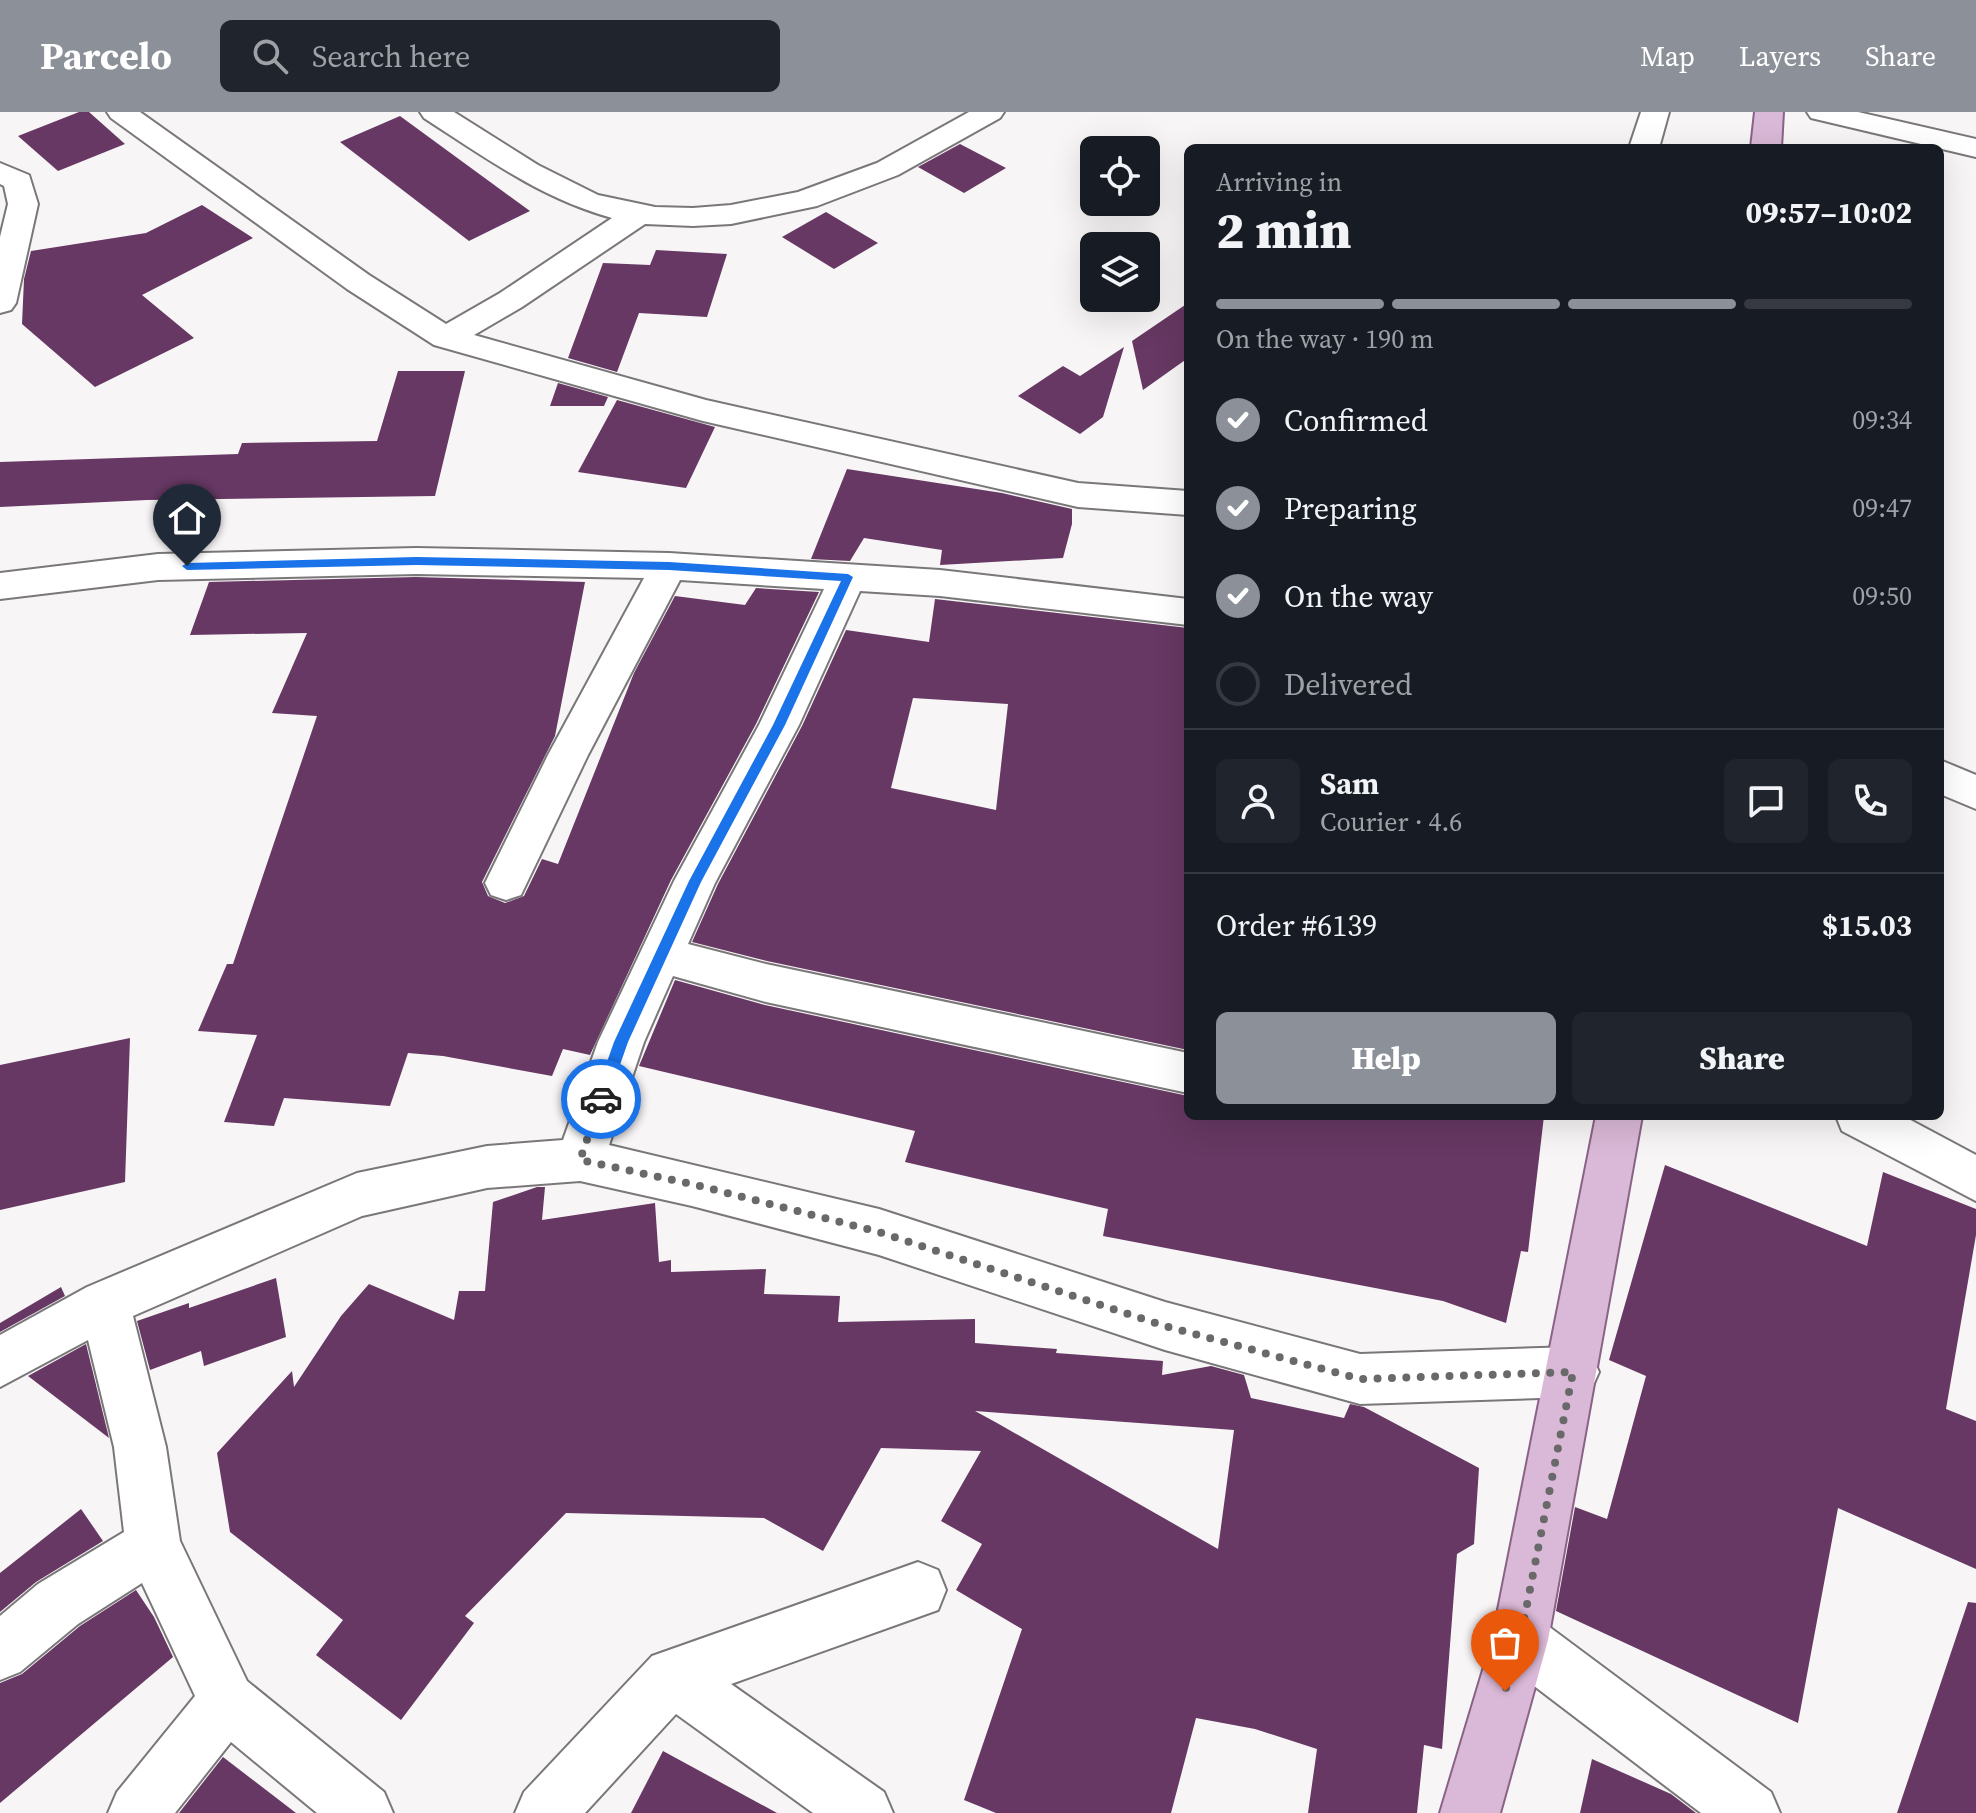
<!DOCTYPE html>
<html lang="en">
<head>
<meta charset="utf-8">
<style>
	:root { --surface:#171b24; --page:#20242c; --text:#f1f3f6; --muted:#9ea1a6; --line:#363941; --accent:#8c9099 }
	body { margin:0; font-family:"Source Serif 4",serif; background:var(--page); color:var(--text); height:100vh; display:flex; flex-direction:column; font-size:30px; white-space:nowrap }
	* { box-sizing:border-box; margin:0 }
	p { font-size:26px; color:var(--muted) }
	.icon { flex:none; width:44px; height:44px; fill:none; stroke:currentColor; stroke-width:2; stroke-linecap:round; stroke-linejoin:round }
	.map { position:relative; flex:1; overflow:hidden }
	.details { position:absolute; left:1184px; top:32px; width:760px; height:976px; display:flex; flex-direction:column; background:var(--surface); border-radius:12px; box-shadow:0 8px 32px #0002 }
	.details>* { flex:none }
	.tools { position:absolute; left:1080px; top:24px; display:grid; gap:16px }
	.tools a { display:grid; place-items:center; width:80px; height:80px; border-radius:12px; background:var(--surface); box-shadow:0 8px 32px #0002; font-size:40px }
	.pin { position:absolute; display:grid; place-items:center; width:68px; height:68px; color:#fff; margin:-82px -34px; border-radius:50% 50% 50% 0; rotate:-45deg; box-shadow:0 0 8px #0007 }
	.pin .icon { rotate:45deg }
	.courier { position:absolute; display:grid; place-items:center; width:80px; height:80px; margin:-40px; border:6px solid #1a73e8; border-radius:50%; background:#fff; color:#222; box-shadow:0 2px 10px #0007 }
	.head em { font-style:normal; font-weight:800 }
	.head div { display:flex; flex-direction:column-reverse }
	.head { display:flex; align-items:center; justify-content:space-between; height:136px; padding:0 32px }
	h1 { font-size:52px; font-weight:800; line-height:60px }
	.bar { display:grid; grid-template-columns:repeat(4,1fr); gap:12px 8px; align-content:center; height:96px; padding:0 32px }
	.bar i { height:10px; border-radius:6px; background:var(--line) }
	.bar .current { background:var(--accent) }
	.bar p { grid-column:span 4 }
	.line { display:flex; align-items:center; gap:20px; padding:0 32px; border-top:2px solid var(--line) }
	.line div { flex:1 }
	.round { display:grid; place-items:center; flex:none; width:84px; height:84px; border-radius:12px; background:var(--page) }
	ol { padding:0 32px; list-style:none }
	li { display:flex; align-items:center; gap:24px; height:88px }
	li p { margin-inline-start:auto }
	li .icon { padding:8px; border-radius:50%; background:var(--accent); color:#fff; stroke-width:4 }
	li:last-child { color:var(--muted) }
	li i { width:44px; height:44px; border:4px solid var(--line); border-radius:50% }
	.primary-button { display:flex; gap:16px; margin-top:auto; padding:16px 32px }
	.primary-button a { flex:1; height:92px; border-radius:12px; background:var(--accent); color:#fff; font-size:32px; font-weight:800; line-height:92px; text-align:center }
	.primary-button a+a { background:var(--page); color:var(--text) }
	header { display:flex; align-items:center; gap:48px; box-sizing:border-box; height:112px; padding:0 40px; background:var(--accent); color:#fff }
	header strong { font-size:38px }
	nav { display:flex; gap:44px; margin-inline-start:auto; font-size:28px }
	.search { width:560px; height:72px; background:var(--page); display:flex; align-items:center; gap:20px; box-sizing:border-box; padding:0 28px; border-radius:12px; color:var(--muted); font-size:30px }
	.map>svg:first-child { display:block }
	.building { fill:#663863; fill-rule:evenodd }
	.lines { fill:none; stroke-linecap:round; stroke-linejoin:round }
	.street-casing { stroke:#7a7779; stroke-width:4 }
	.primary-casing { stroke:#896385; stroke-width:4 }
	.street { fill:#fff; fill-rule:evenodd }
	.primary { fill:#dab8d7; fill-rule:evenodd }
	.route { fill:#1a73e8 }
	.done { stroke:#6a696a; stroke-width:8; stroke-dasharray:0 14.4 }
</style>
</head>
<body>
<header>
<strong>Parcelo</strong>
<div class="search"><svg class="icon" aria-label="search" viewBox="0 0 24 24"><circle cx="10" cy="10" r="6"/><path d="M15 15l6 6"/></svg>Search here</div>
<nav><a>Map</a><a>Layers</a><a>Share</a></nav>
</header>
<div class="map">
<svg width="1976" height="1701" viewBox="0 0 1976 1701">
	<rect width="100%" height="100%" fill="#f8f5f7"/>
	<g class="building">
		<polygon points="79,0 89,0 125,32 58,59 18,24"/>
		<polygon points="400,4 530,99 469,129 340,30"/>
		<polygon points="960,32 1006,56 964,81 918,55"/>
		<polygon points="202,93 253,126 142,183 194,226 95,275 22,212 24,167 31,139 146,121"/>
		<polygon points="826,100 878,131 834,157 782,125"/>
		<polygon points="656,138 727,142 707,205 639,201 617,260 568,246 603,151 650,153"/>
		<polygon points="1188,191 1188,246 1143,278 1132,229"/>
		<polygon points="1124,235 1103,305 1080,322 1018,284 1063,254 1080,264"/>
		<polygon points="398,259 465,259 435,384 147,388 0,395 0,350 238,342 242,331 377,329"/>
		<polygon points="558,271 608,285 604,294 550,294"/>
		<polygon points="617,288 715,315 686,376 578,360"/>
		<polygon points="847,357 1002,381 1072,397 1072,412 1063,446 940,453 942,438 864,426 850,449 811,447"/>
		<polygon points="416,465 585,470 555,624 482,770 488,784 505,791 524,784 542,747 558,752 634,561 675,484 745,493 756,476 819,480 756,612 671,768 590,943 563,937 552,964 443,944 408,941 390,994 284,986 274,1014 224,1010 257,923 198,919 227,852 233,852 317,604 272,601 307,521 190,523 209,470"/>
		<path d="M935,487l253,29v422l-421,-89 -75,-19 26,-58 84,-158 44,-96 83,12zM913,586l95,6 -12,106 -105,-22z"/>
		<polygon points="675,868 765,893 1188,984 1188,1004 1544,1004 1528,1140 1521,1139 1506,1211 1443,1189 1103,1124 1108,1097 905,1050 915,1019 639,954"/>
		<polygon points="130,926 125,1070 0,1098 0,953"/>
		<polygon points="1665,1053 1867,1134 1883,1060 1976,1097 1976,1123 1946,1297 1976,1309 1976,1457 1838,1396 1798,1611 1556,1499 1575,1395 1607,1407 1646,1264 1609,1248"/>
		<path d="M537,1075h8l-3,33 113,-17 4,59 12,-2v12l95,-3 -2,25 76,2 -2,26 137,-3v24l82,6 -1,4 107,8 -1,14 49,-9 33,9 7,23 93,20 6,-14 14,3 115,61 -5,76 -17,10 -15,195 -18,-4 -7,68h-109l9,-64 -62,-20 -59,-11 -25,95h-175l-32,-13 58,-171 -66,-39 26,-46 -41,-23 40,-70 -100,-3 -58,103 -59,-33 -198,-5 -101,103 9,7 -73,97 -85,-65 27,-35 -113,-88 -13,-79 75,-82 2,16 47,-71 28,-32 85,36 5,-29h26l8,-89zM975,1299l259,19 -16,119 -221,-126z"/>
		<polygon points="276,1166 286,1225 204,1254 201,1239 150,1258 137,1209 189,1191 189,1196"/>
		<polygon points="61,1175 65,1184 0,1220 0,1211"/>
		<polygon points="86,1232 109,1326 28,1264"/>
		<polygon points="81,1397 103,1429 36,1470 0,1500 0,1461"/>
		<polygon points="136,1478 154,1505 173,1545 0,1691 0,1571 22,1562 80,1514"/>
		<polygon points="1968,1490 1976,1491 1976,1701 1897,1701"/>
		<polygon points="663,1639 777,1701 631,1701"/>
		<polygon points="223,1645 296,1701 179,1701"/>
		<polygon points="1592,1647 1671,1682 1696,1701 1580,1701"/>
	</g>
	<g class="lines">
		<g class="street-casing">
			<g id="street">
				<path d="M107,0h33l229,163 77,49 54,-31 112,-75c-70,-19 -128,-61 -188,-100l-4,-6h34l84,53 60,30 57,12 38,1 38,-3 67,-13 79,-29 92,-51h35l-4,6 -102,57 -81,31 -86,18 -38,2 -48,-2 -123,83 -48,28 232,65 372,83 110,8v24l-110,-8 -375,-86 -269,-76 -87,-56 -236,-171z"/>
				<polygon points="1641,0 1669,0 1659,36 1629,36"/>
				<polygon points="1807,0 1858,0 1976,27 1976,45 1811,6"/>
				<polygon points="0,51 29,63 38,92 16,191 11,198 0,201 0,125 8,92 4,74 0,72"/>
				<polygon points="416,436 669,441 940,458 1188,487 1188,513 940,484 860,479 799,613 715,771 688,832 766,852 1188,941 1188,981 766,890 673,864 644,930 609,1033 879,1097 1165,1190 1360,1242 1573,1235 1591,1242 1599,1260 1591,1278 1573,1285 1360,1292 1165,1238 879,1143 692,1094 580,1069 487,1076 362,1104 133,1204 166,1335 180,1429 247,1569 384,1680 393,1701 317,1701 231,1630 175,1701 108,1701 117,1680 195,1584 142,1471 78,1512 20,1560 0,1568 0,1504 38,1472 124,1420 114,1335 88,1228 0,1275 0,1223 87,1175 357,1061 487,1034 563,1028 598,930 674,769 759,613 824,477 680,468 588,643 521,783 506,788 491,783 485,771 548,643 644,466 416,462 158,468 0,487 0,461 158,442"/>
				<polygon points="1940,648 1976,663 1976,697 1940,682"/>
				<polygon points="1836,1004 1903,1004 1976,1043 1976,1089 1842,1019"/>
				<polygon points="918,1450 938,1458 946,1478 938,1498 731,1572 884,1680 893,1701 813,1701 676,1602 585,1701 515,1701 524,1680 652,1544"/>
				<polygon points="1520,1500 1540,1508 1771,1680 1780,1701 1701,1701 1500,1548 1492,1528 1500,1508"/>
			</g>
		</g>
		<g class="primary-casing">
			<g id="primary">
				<polygon points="1755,0 1783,0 1781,36 1751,36"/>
				<polygon points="1596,1004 1642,1004 1548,1528 1500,1701 1440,1701 1492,1528"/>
			</g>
		</g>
		<use href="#street" class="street"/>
		<use href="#primary" class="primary"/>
	</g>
	<polygon class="route" points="416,445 669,450 848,462 853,465 785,613 701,770 628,930 608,987 601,994 594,987 614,930 689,769 773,613 841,469 669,458 416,453 187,458 182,454 187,451"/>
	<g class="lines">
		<polyline class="done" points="601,987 580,1048 692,1072 879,1120 1165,1214 1360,1267 1573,1260 1520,1528 1505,1579"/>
	</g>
</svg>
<div class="tools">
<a><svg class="icon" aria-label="locate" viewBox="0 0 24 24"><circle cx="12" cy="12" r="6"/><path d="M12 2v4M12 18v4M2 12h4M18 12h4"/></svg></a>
<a><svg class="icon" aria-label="layers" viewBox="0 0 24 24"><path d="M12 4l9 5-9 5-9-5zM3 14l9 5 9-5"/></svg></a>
</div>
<div class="pin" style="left:1505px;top:1579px;background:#ea580c"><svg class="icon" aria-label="bag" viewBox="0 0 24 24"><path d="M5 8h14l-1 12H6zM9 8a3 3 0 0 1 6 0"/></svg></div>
<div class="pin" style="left:187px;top:454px;background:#1f2937"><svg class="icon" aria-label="home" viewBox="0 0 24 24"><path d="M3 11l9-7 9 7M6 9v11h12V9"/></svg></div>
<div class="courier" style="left:601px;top:987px"><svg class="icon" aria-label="car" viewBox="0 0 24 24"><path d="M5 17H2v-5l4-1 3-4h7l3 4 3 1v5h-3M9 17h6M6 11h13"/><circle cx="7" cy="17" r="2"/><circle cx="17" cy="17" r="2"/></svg></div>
<section class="details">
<div class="head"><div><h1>2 min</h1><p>Arriving in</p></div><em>09:57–10:02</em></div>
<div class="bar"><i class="current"></i><i class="current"></i><i class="current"></i><i></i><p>On the way · 190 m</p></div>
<ol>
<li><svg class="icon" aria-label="check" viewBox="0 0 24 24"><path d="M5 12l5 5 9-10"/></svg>Confirmed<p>09:34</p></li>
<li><svg class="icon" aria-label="check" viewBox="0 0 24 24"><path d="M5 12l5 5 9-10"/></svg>Preparing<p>09:47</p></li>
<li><svg class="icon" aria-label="check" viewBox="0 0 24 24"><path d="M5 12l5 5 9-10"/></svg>On the way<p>09:50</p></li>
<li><i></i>Delivered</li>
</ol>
<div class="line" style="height:144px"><a class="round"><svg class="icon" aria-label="person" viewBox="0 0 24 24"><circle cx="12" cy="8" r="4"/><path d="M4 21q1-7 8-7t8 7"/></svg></a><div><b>Sam</b><p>Courier · 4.6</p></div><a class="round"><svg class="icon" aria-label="chat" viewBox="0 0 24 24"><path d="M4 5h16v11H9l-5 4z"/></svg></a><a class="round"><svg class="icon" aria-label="phone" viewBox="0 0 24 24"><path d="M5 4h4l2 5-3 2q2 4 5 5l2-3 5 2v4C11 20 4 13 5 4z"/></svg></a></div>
<div class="line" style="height:104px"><div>Order #6139</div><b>$15.03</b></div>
<div class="primary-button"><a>Help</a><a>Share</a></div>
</section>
</div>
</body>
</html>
